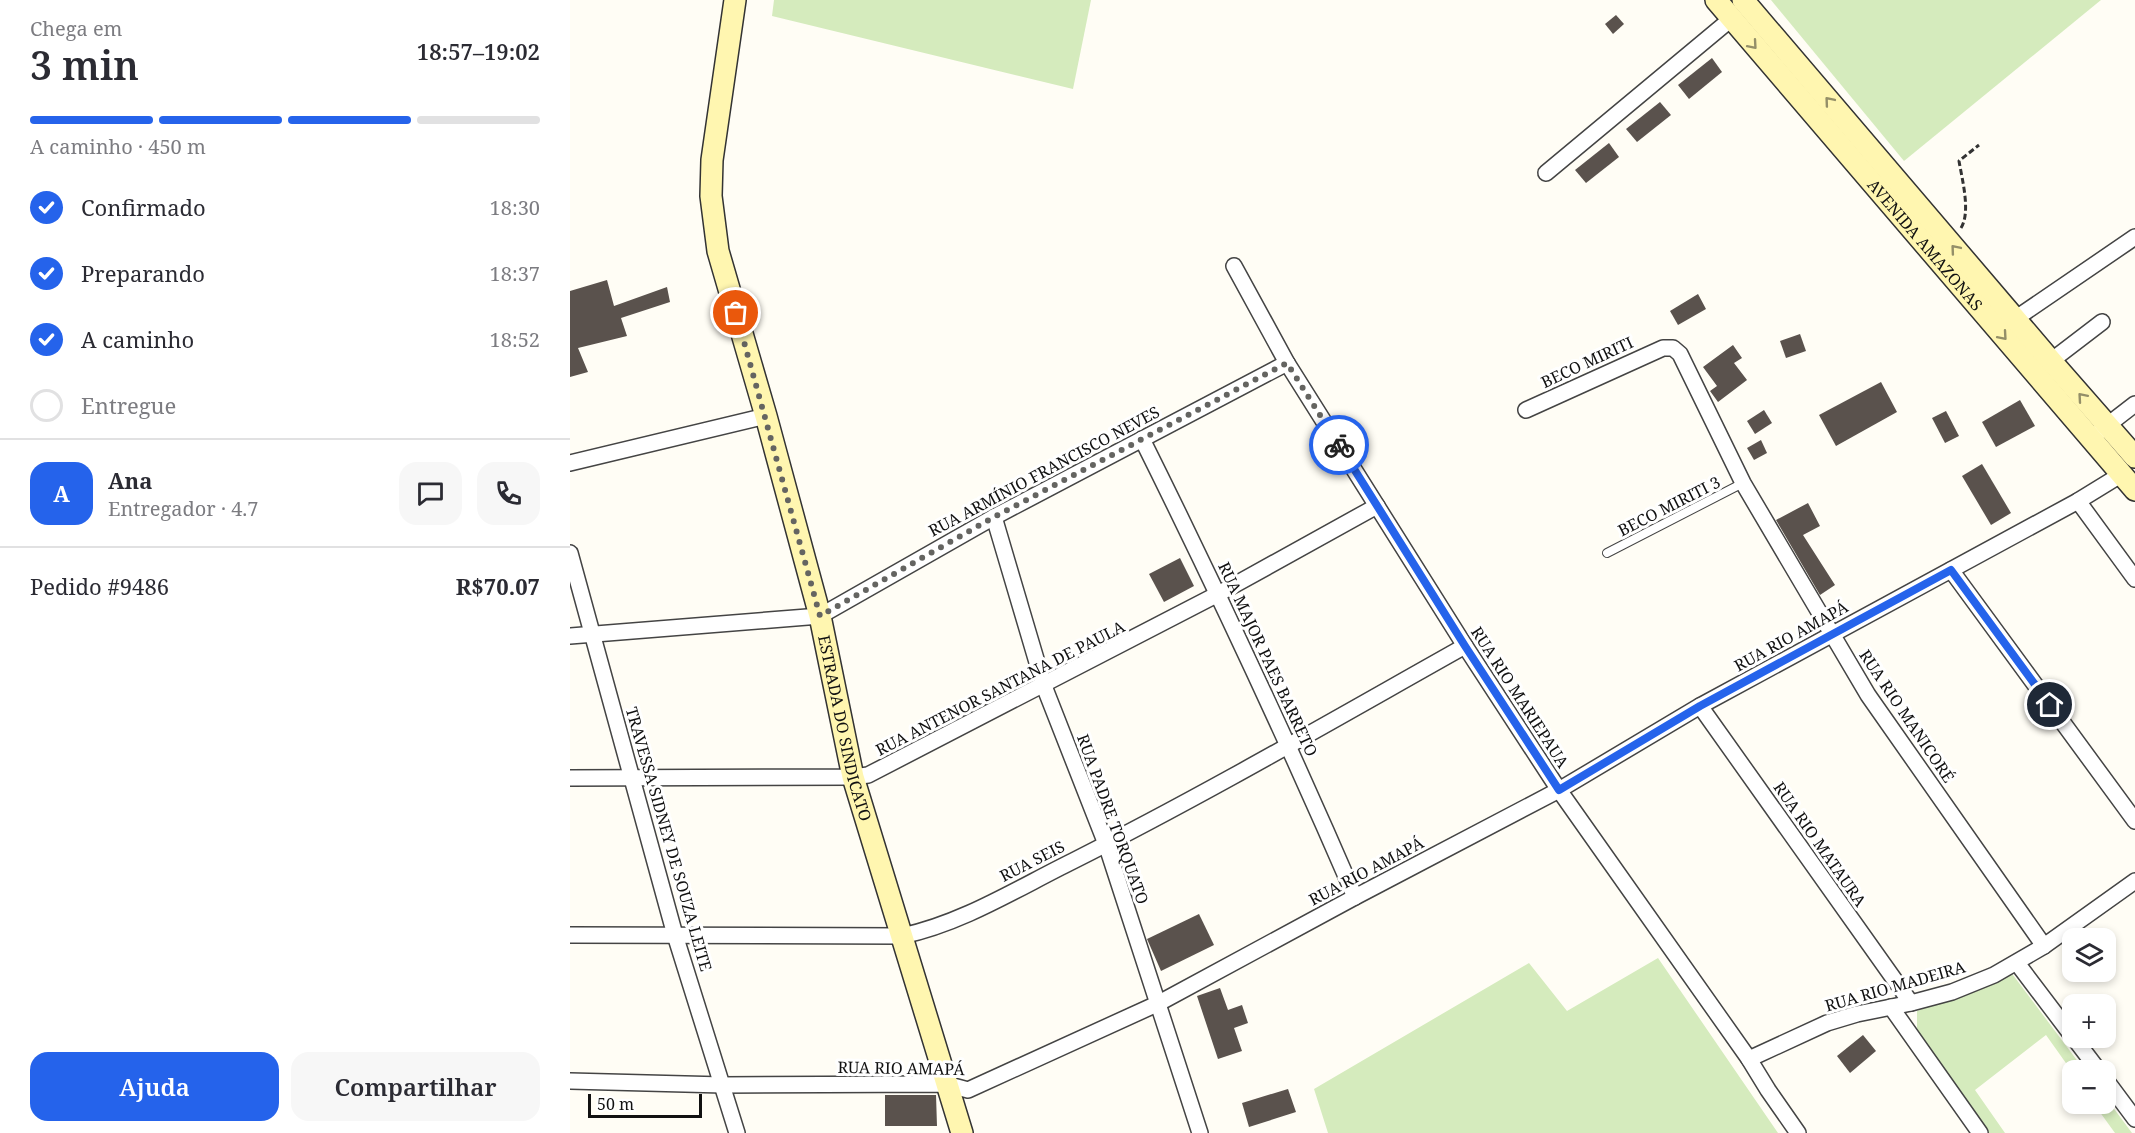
<!DOCTYPE html>
<html lang="pt">
<head>
<meta charset="utf-8">
<style>
	:root { --surface:#fff; --page:#f7f7f7; --text:#2b2b33; --muted:#7c7c81; --line:#e1e1e2; --accent:#2563eb }
	body { margin:0; font-family:"Noto Serif",serif; background:var(--page); color:var(--text); height:100vh; display:flex; flex-direction:column; font-size:22px; white-space:nowrap }
	* { box-sizing:border-box; margin:0 }
	p { font-size:20px; color:var(--muted) }
	.icon { flex:none; width:33px; height:33px; fill:none; stroke:currentColor; stroke-width:2; stroke-linecap:round; stroke-linejoin:round }
	.map { position:relative; flex:1; overflow:hidden }
	.drawer { display:flex; flex-direction:column; background:var(--surface); width:570px }
	.drawer>* { flex:none }
	.buttons { position:absolute; left:1492px; top:928px; display:grid; gap:12px }
	.buttons a { display:grid; place-items:center; width:54px; height:54px; border-radius:12px; background:var(--surface); box-shadow:0 3px 9px #0003; font-size:30px }
	.scale { position:absolute; left:18px; bottom:15px; width:114px; box-sizing:border-box; padding-left:6px; border:3px solid #111; border-top:0; font-size:16px; line-height:21px; white-space:nowrap; color:#111; -webkit-text-stroke:4px #fff; paint-order:stroke }
	.pin { position:absolute; display:grid; place-items:center; width:51px; height:51px; color:#fff; margin:-26px; border:3px solid #fff; border-radius:50%; box-shadow:0 2px 6px #0007 }
	.courier { position:absolute; display:grid; place-items:center; width:60px; height:60px; margin:-30px; border:4px solid #2563eb; border-radius:50%; background:#fff; color:#222; box-shadow:0 2px 8px #0007 }
	.head em { font-style:normal; font-weight:600 }
	.head div { display:flex; flex-direction:column-reverse }
	.head { display:flex; align-items:center; justify-content:space-between; height:102px; padding:0 30px }
	h1 { font-size:39px; font-weight:600; line-height:45px }
	.bar { display:grid; grid-template-columns:repeat(4,1fr); gap:9px 6px; align-content:center; height:72px; padding:0 30px }
	.bar i { height:8px; border-radius:4px; background:var(--line) }
	.bar .active { background:var(--accent) }
	.bar p { grid-column:span 4 }
	.line { display:flex; align-items:center; gap:15px; padding:0 30px; border-top:2px solid var(--line) }
	.line div { flex:1 }
	.round { display:grid; place-items:center; flex:none; width:63px; height:63px; border-radius:18px; background:var(--page) }
	ol { padding:0 30px; list-style:none }
	li { display:flex; align-items:center; gap:18px; height:66px }
	li p { margin-inline-start:auto }
	li .icon { padding:6px; border-radius:50%; background:var(--accent); color:#fff; stroke-width:4 }
	li:last-child { color:var(--muted) }
	li i { width:33px; height:33px; border:3px solid var(--line); border-radius:50% }
	.button { display:flex; gap:12px; margin-top:auto; padding:12px 30px }
	.button a { flex:1; height:69px; border-radius:18px; background:var(--accent); color:#fff; font-size:24px; font-weight:600; line-height:69px; text-align:center }
	.button a+a { background:var(--page); color:var(--text) }
	main { display:flex; flex:1; min-height:0 }
	.map>svg:first-child { display:block }
	.green { fill:#d5ebbd }
	.building { fill:#5a524d }
	.lines { fill:none; stroke-linecap:round; stroke-linejoin:round }
	.lane-casing { stroke:#444; stroke-width:10 }
	.street-casing { stroke:#444; stroke-width:18 }
	.secondary-casing { stroke:#333; stroke-width:24 }
	.path { stroke:#333; stroke-width:3; stroke-dasharray:6 3; stroke-linecap:butt }
	.lane { stroke:#fff; stroke-width:8 }
	.street { stroke:#fff; stroke-width:15 }
	.secondary { stroke:#fff6b0; stroke-width:21 }
	.oneway { stroke:#948f68 }
	.done { stroke:#646461; stroke-width:6; stroke-dasharray:0 10.8 }
	.route { stroke:#2563eb; stroke-width:8 }
	.labels { text-anchor:middle; stroke-width:6; stroke-linejoin:round; paint-order:stroke }
	.street-label { font-size:16px; fill:#111; stroke:#fff }
</style>
</head>
<body>
<main>
<section class="drawer">
<div class="head"><div><h1>3 min</h1><p>Chega em</p></div><em>18:57–19:02</em></div>
<div class="bar"><i class="active"></i><i class="active"></i><i class="active"></i><i></i><p>A caminho · 450 m</p></div>
<ol>
<li><svg class="icon" aria-label="check" viewBox="0 0 24 24"><path d="M5 12l5 5 9-10"/></svg>Confirmado<p>18:30</p></li>
<li><svg class="icon" aria-label="check" viewBox="0 0 24 24"><path d="M5 12l5 5 9-10"/></svg>Preparando<p>18:37</p></li>
<li><svg class="icon" aria-label="check" viewBox="0 0 24 24"><path d="M5 12l5 5 9-10"/></svg>A caminho<p>18:52</p></li>
<li><i></i>Entregue</li>
</ol>
<div class="line" style="height:108px"><b class="round" style="background:var(--accent);color:#fff">A</b><div><b>Ana</b><p>Entregador · 4.7</p></div><a class="round"><svg class="icon" aria-label="chat" viewBox="0 0 24 24"><path d="M4 5h16v11H9l-5 4z"/></svg></a><a class="round"><svg class="icon" aria-label="phone" viewBox="0 0 24 24"><path d="M5 4h4l2 5-3 2q2 4 5 5l2-3 5 2v4C11 20 4 13 5 4z"/></svg></a></div>
<div class="line" style="height:78px"><div>Pedido #9486</div><b>R$70.07</b></div>
<div class="button"><a>Ajuda</a><a>Compartilhar</a></div>
</section>
<div class="map">
<svg width="1565" height="1133" viewBox="0 0 1565 1133">
	<rect width="100%" height="100%" fill="#fffdf5"/>
	<g class="green">
		<polygon points="204,0 521,0 503,89 202,16"/>
		<polygon points="1201,0 1531,0 1334,161"/>
		<polygon points="1088,958 1208,1133 758,1133 744,1089 959,963 997,1011"/>
		<polygon points="1440,971 1515,1071 1503,1071 1503,1073 1476,1035 1405,1090 1435,1133 1417,1133 1347,1033 1347,1011"/>
		<polygon points="1536,1098 1562,1133 1545,1133 1524,1104 1536,1104"/>
	</g>
	<g class="building">
		<polygon points="1046,15 1054,24 1043,34 1035,24"/>
		<polygon points="1142,58 1152,72 1119,99 1108,85"/>
		<polygon points="1090,102 1101,115 1067,142 1056,129"/>
		<polygon points="1039,143 1049,157 1016,183 1005,170"/>
		<polygon points="37,280 44,306 97,287 100,302 51,318 57,336 8,348 18,372 0,377 0,291"/>
		<polygon points="1128,294 1136,309 1108,325 1100,311"/>
		<polygon points="1230,334 1236,351 1216,358 1210,341"/>
		<polygon points="1163,345 1172,358 1164,363 1177,380 1148,402 1140,391 1147,386 1133,367"/>
		<polygon points="1311,382 1327,412 1266,446 1249,415"/>
		<polygon points="1450,400 1465,426 1426,447 1412,422"/>
		<polygon points="1194,410 1202,423 1185,434 1177,421"/>
		<polygon points="1376,411 1389,436 1375,443 1362,418"/>
		<polygon points="1191,440 1197,453 1184,460 1177,448"/>
		<polygon points="1412,464 1441,513 1421,525 1392,476"/>
		<polygon points="1238,503 1250,526 1233,535 1265,585 1250,595 1206,520"/>
		<polygon points="610,558 624,586 594,602 579,574"/>
		<polygon points="629,914 644,945 591,971 577,939"/>
		<polygon points="650,988 658,1010 672,1005 678,1023 664,1028 672,1051 648,1059 627,996"/>
		<polygon points="1293,1035 1306,1051 1280,1073 1267,1056"/>
		<polygon points="718,1089 726,1112 679,1127 672,1103"/>
		<polygon points="315,1095 366,1095 367,1126 315,1126"/>
	</g>
	<g class="lines">
		<g class="lane-casing">
			<polyline id="lane" points="1037,553 1173,483"/>
		</g>
		<g class="street-casing">
			<g id="street">
				<polyline points="976,173 1161,19"/>
				<polyline points="664,266 717,363 895,646 989,790 1179,1059 1198,1090 1228,1133"/>
				<polyline points="1445,319 1565,237"/>
				<polyline points="1481,361 1532,322"/>
				<polyline points="956,410 1093,348 1103,348 1110,354 1173,483 1298,695 1474,946"/>
				<polyline points="1530,431 1565,404"/>
				<path d="M572,439c75,151 146,303 213,458"/>
				<polyline points="0,463 196,416"/>
				<polyline points="1508,501 1565,579"/>
				<polyline points="424,517 474,686 536,844 630,1133"/>
				<polyline points="0,553 105,935 167,1133"/>
				<polyline points="1381,570 1565,821"/>
				<polyline points="0,636 250,616 424,517 717,363"/>
				<polyline points="1130,706 1341,1003"/>
				<polyline points="0,778 283,777 298,775 648,594 807,506"/>
				<path d="M0,935l332,1c61,-13 116,-48 171,-75 133,-67 262,-142 392,-215"/>
				<polyline points="1447,963 1503,1037"/>
				<polyline points="1321,1007 1410,1133"/>
				<polyline points="1504,1038 1529,1071"/>
				<polyline points="1179,1059 1257,1023 1287,1014 1341,1003 1382,992 1424,975 1474,946 1565,881"/>
				<polyline points="1536,1080 1565,1119"/>
				<polyline points="0,1081 153,1085 376,1084 398,1090 589,1003 785,897 989,790 1130,706 1508,501 1552,474"/>
			</g>
		</g>
		<g class="secondary-casing">
			<g id="secondary">
				<path id="s1" d="M165,0l-23,160 -1,36 7,55 48,165 54,200 33,161 109,356"/>
				<path id="s2" d="M1146,0l419,490"/>
				<polyline points="1173,0 1481,361 1565,457"/>
			</g>
		</g>
		<path class="path" d="M1391,228c10,-16 1,-49 -2,-67l20,-16"/>
		<use href="#lane" class="lane"/>
		<use href="#street" class="street"/>
		<use href="#secondary" class="secondary"/>
	</g>
	<defs><path id="oneway-chevron" d="M-2-3.5L2.5 0L-2 3.5" fill="none" stroke-width="1.6" stroke-linecap="round" stroke-linejoin="round" transform="scale(1.5)"/></defs>
	<g class="oneway">
		<use href="#oneway-chevron" transform="translate(1183 45) rotate(49)"/>
		<use href="#oneway-chevron" transform="translate(1259 101) rotate(-130)"/>
		<use href="#oneway-chevron" transform="translate(1385 249) rotate(-130)"/>
		<use href="#oneway-chevron" transform="translate(1433 336) rotate(49)"/>
		<use href="#oneway-chevron" transform="translate(1512 397) rotate(-131)"/>
	</g>
	<g class="lines">
		<polyline class="done" points="166,313 250,616 424,517 717,363 769,445"/>
		<polyline class="route" points="769,445 895,646 989,790 1130,706 1381,570 1480,705"/>
	</g>
	<g class="labels">
		<g class="street-label">
			<text dy="6" stroke="none"><textPath href="#s2" startOffset="322">AVENIDA AMAZONAS</textPath></text>
			<text transform="translate(1017 362) rotate(-25)" y="6">BECO MIRITI</text>
			<text transform="translate(474 471) rotate(-28)" y="6">RUA ARMÍNIO FRANCISCO NEVES</text>
			<text transform="translate(1099 506) rotate(-27)" y="6">BECO MIRITI 3</text>
			<text transform="translate(1221 636) rotate(-29)" y="6">RUA RIO AMAPÁ</text>
			<text transform="translate(698 659) rotate(65)" y="6">RUA MAJOR PAES BARRETO</text>
			<text transform="translate(430 688) rotate(-27)" y="6">RUA ANTENOR SANTANA DE PAULA</text>
			<text transform="translate(950 697) rotate(57)" y="6">RUA RIO MARIEPAUA</text>
			<text transform="translate(1337 716) rotate(56)" y="6">RUA RIO MANICORÉ</text>
			<text dy="6" stroke="none"><textPath href="#s1" startOffset="747">ESTRADA DO SINDICATO</textPath></text>
			<text transform="translate(543 819) rotate(70)" y="6">RUA PADRE TORQUATO</text>
			<text transform="translate(99 839) rotate(74)" y="6">TRAVESSA SIDNEY DE SOUZA LEITE</text>
			<text transform="translate(1250 844) rotate(55)" y="6">RUA RIO MATAURA</text>
			<text transform="translate(462 861) rotate(-27)" y="6">RUA SEIS</text>
			<text transform="translate(796 871) rotate(-28)" y="6">RUA RIO AMAPÁ</text>
			<text transform="translate(1325 986) rotate(-16)" y="6">RUA RIO MADEIRA</text>
			<text transform="translate(331 1068) rotate(1)" y="6">RUA RIO AMAPÁ</text>
		</g>
	</g>
</svg>
<div class="buttons">
<a><svg class="icon" aria-label="layers" viewBox="0 0 24 24"><path d="M12 4l9 5-9 5-9-5zM3 14l9 5 9-5"/></svg></a>
<a>+</a>
<a>−</a>
</div>
<div class="scale">50 m</div>
<div class="pin" style="left:166px;top:313px;background:#ea580c"><svg class="icon" aria-label="bag" viewBox="0 0 24 24"><path d="M5 8h14l-1 12H6zM9 8a3 3 0 0 1 6 0"/></svg></div>
<div class="pin" style="left:1480px;top:705px;background:#1f2937"><svg class="icon" aria-label="home" viewBox="0 0 24 24"><path d="M3 11l9-7 9 7M6 9v11h12V9"/></svg></div>
<div class="courier" style="left:769px;top:445px"><svg class="icon" aria-label="bike" viewBox="0 0 24 24"><circle cx="6" cy="16" r="4"/><circle cx="18" cy="16" r="4"/><path d="M6 16l4-8h5l3 8M10 8l3 8H6M13 5h3"/></svg></div>
</div>
</main>
</body>
</html>
